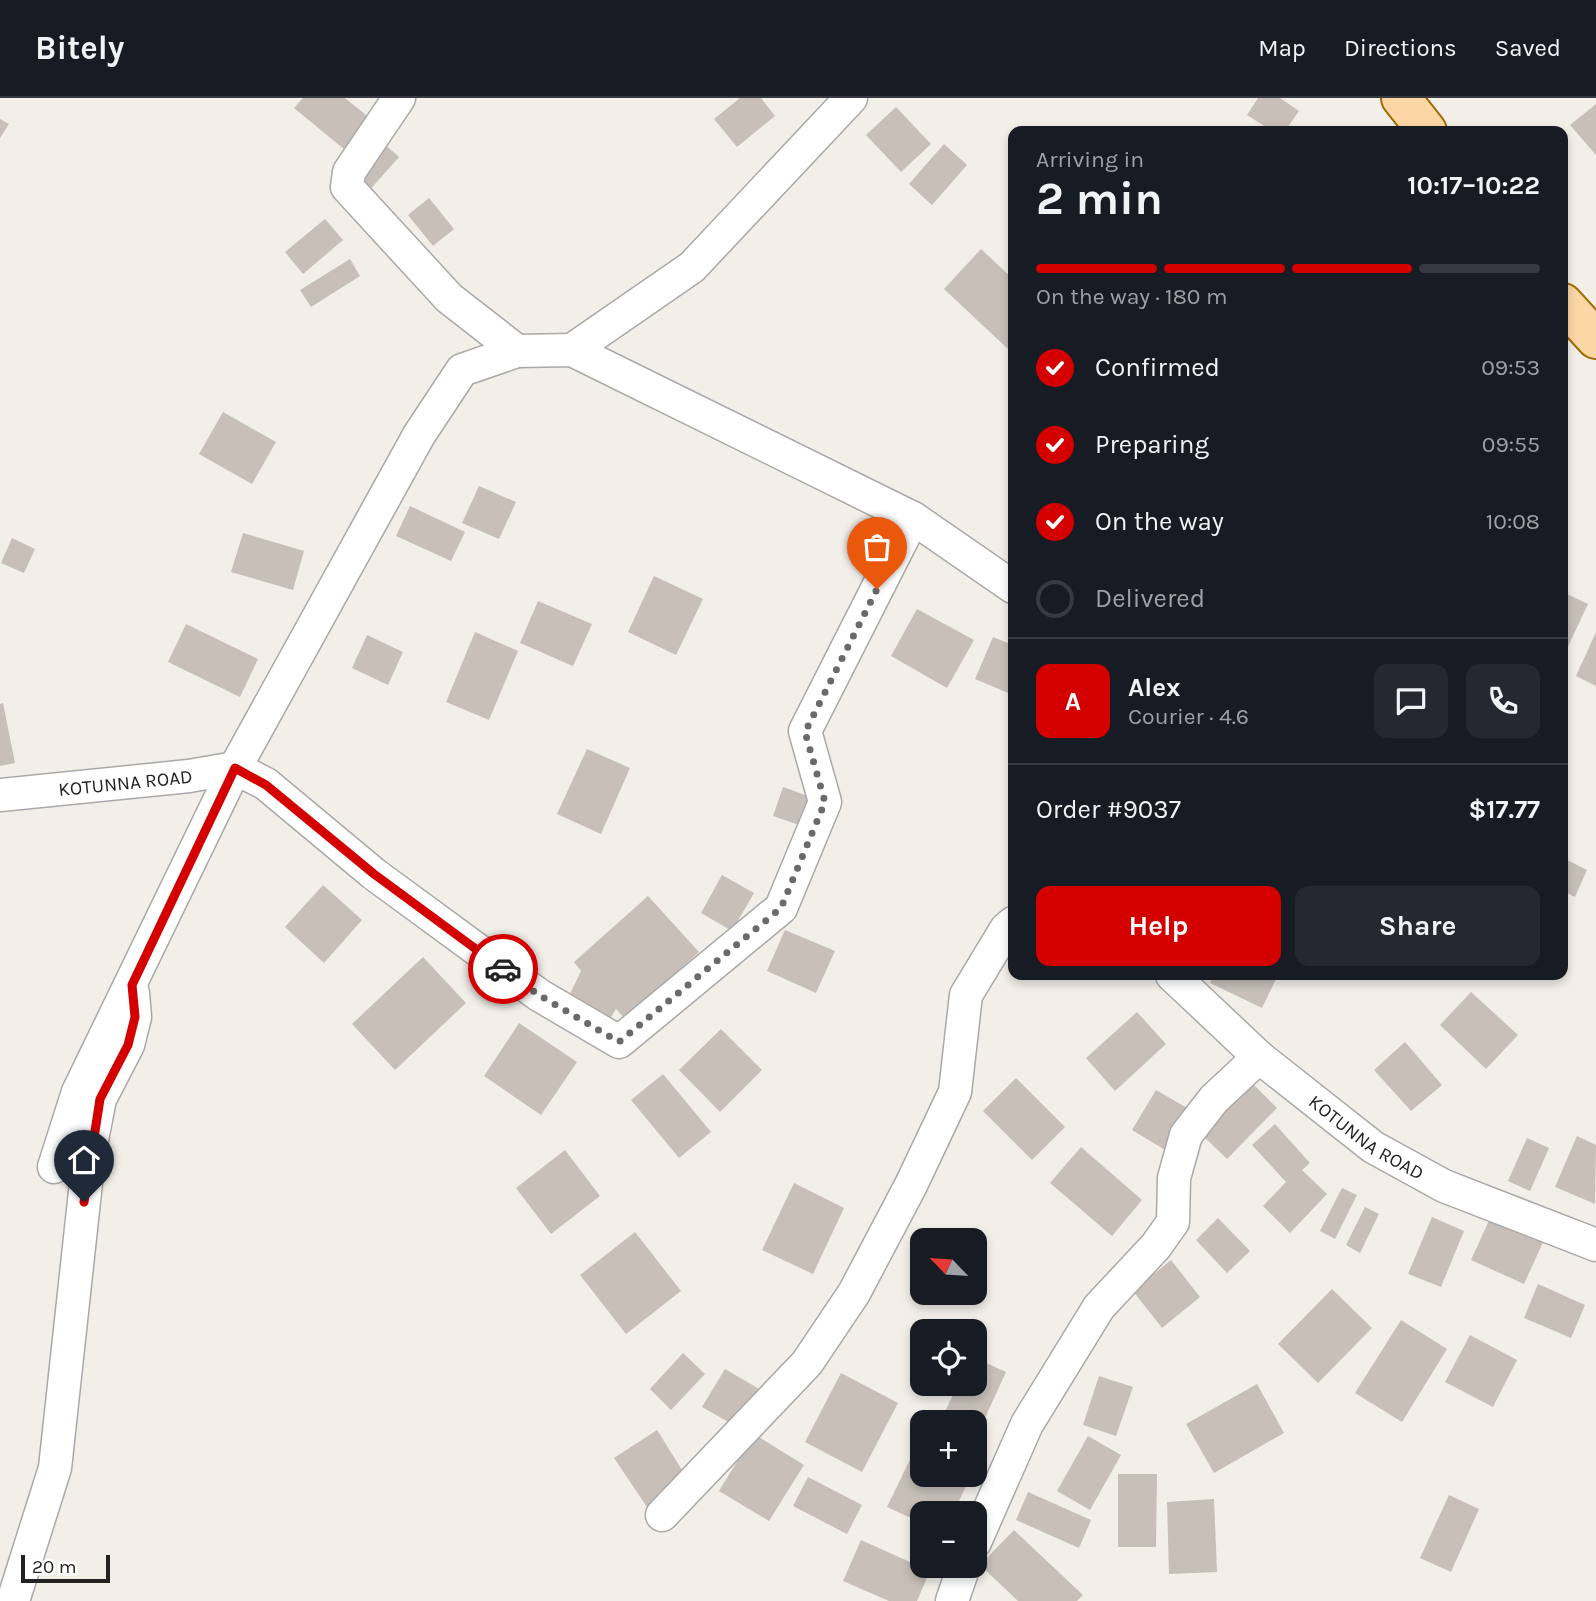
<!DOCTYPE html>
<html lang="en">
<head>
<meta charset="utf-8">
<style>
	:root { --surface:#171b24; --page:#242831; --text:#f1f3f6; --muted:#9ea1a6; --line:#363941; --accent:#d40000 }
	body { margin:0; font-family:Karla,sans-serif; background:var(--page); color:var(--text); height:100vh; display:flex; flex-direction:column; font-size:26px; white-space:nowrap }
	* { box-sizing:border-box; margin:0 }
	p { font-size:23px; color:var(--muted) }
	.icon { flex:none; width:38px; height:38px; fill:none; stroke:currentColor; stroke-width:2; stroke-linecap:round; stroke-linejoin:round }
	.map { position:relative; flex:1; overflow:hidden }
	.drawer { position:absolute; left:1008px; top:28px; width:560px; height:854px; display:flex; flex-direction:column; background:var(--surface); border-radius:14px; box-shadow:0 4px 10px #0003 }
	.drawer>* { flex:none }
	.needle { width:46px; rotate:295deg }
	.buttons { position:absolute; left:910px; top:1130px; display:grid; gap:14px }
	.buttons a { display:grid; place-items:center; width:77px; height:77px; border-radius:14px; background:var(--surface); box-shadow:0 4px 10px #0003; font-size:35px }
	.scale { position:absolute; left:21px; bottom:18px; width:89px; box-sizing:border-box; padding-left:7px; border:4px solid #222; border-top:0; font-size:19px; line-height:24px; white-space:nowrap; color:#222; -webkit-text-stroke:5px #fff; paint-order:stroke }
	.pin { position:absolute; display:grid; place-items:center; width:60px; height:60px; color:#fff; margin:-72px -30px; border-radius:50% 50% 50% 0; rotate:-45deg; box-shadow:0 0 7px #0007 }
	.pin .icon { rotate:45deg }
	.courier { position:absolute; display:grid; place-items:center; width:70px; height:70px; margin:-35px; border:5px solid #d40000; border-radius:50%; background:#fff; color:#222; box-shadow:0 2px 9px #0007 }
	.head em { font-style:normal; font-weight:700 }
	.head div { display:flex; flex-direction:column-reverse }
	.head { display:flex; align-items:center; justify-content:space-between; height:119px; padding:0 28px }
	h1 { font-size:46px; font-weight:700; line-height:52px }
	.bar { display:grid; grid-template-columns:repeat(4,1fr); gap:10px 7px; align-content:center; height:84px; padding:0 28px }
	.bar i { height:9px; border-radius:5px; background:var(--line) }
	.bar .on { background:var(--accent) }
	.bar p { grid-column:span 4 }
	.line { display:flex; align-items:center; gap:18px; padding:0 28px; border-top:2px solid var(--line) }
	.line div { flex:1 }
	.round { display:grid; place-items:center; flex:none; width:74px; height:74px; border-radius:14px; background:var(--page) }
	ol { padding:0 28px; list-style:none }
	li { display:flex; align-items:center; gap:21px; height:77px }
	li p { margin-inline-start:auto }
	li .icon { padding:7px; border-radius:50%; background:var(--accent); color:#fff; stroke-width:4 }
	li:last-child { color:var(--muted) }
	li i { width:38px; height:38px; border:4px solid var(--line); border-radius:50% }
	.button { display:flex; gap:14px; margin-top:auto; padding:14px 28px }
	.button a { flex:1; height:80px; border-radius:14px; background:var(--accent); color:#fff; font-size:28px; font-weight:700; line-height:80px; text-align:center }
	.button a+a { background:var(--page); color:var(--text) }
	header { display:flex; align-items:center; gap:42px; box-sizing:border-box; height:98px; padding:0 35px; background:var(--surface); border-bottom:2px solid var(--line) }
	header strong { font-size:33px }
	nav { display:flex; gap:38px; margin-inline-start:auto; font-size:24px }
	.map>svg:first-child { display:block }
	.building { fill:#c7bfb8 }
	.lines { fill:none; stroke-linecap:round; stroke-linejoin:round }
	.street-casing { stroke:#a9a9a9; stroke-width:35 }
	.primary-casing { stroke:#a06b00; stroke-width:42 }
	.street { stroke:#fff; stroke-width:32 }
	.primary { stroke:#fcd6a4; stroke-width:38 }
	.done { stroke:#6b6a68; stroke-width:7; stroke-dasharray:0 12.6 }
	.route { stroke:#d40000; stroke-width:9 }
	.labels { text-anchor:middle; stroke-width:5; stroke-linejoin:round; paint-order:stroke }
	.street-label { font-size:19px; fill:#222; stroke:#fff }
</style>
</head>
<body>
<header>
<strong>Bitely</strong>
<nav><a>Map</a><a>Directions</a><a>Saved</a></nav>
</header>
<div class="map">
<svg width="1596" height="1503" viewBox="0 0 1596 1503">
	<rect width="100%" height="100%" fill="#f2efe9"/>
	<g class="building">
		<polygon points="303,0 345,0 376,25 350,56 294,10"/>
		<polygon points="740,0 761,0 775,18 737,49 714,21"/>
		<polygon points="1258,0 1280,0 1299,13 1285,33 1272,33 1247,17"/>
		<polygon points="1596,6 1596,57 1570,27"/>
		<polygon points="896,9 931,46 901,74 866,37"/>
		<polygon points="0,21 9,26 0,40"/>
		<polygon points="382,44 399,59 367,95 350,80"/>
		<polygon points="944,46 967,67 932,107 909,86"/>
		<polygon points="429,100 454,131 433,148 408,117"/>
		<polygon points="325,121 343,142 303,176 285,154"/>
		<polygon points="981,151 1013,181 1013,246 1008,251 944,191"/>
		<polygon points="350,161 360,178 311,209 300,192"/>
		<polygon points="223,314 276,344 252,386 199,356"/>
		<polygon points="479,388 516,404 499,441 462,425"/>
		<polygon points="410,408 465,434 451,463 396,438"/>
		<polygon points="243,435 304,453 293,492 231,474"/>
		<polygon points="12,440 35,451 24,475 1,465"/>
		<polygon points="654,478 703,501 676,557 628,534"/>
		<polygon points="1563,494 1588,506 1563,559"/>
		<polygon points="538,503 592,526 573,568 520,545"/>
		<polygon points="917,511 974,542 947,590 891,558"/>
		<polygon points="186,526 258,561 240,599 168,564"/>
		<polygon points="475,534 518,553 489,622 446,604"/>
		<polygon points="1596,534 1596,588 1576,578"/>
		<polygon points="367,537 403,554 388,587 352,570"/>
		<polygon points="993,539 1013,547 1013,597 975,581"/>
		<polygon points="3,605 15,665 0,668 0,606"/>
		<polygon points="587,651 630,670 601,736 557,716"/>
		<polygon points="783,689 816,701 805,729 773,718"/>
		<polygon points="1563,760 1587,772 1575,799 1563,793"/>
		<polygon points="722,777 754,795 732,833 701,815"/>
		<polygon points="323,787 362,822 324,865 285,829"/>
		<polygon points="648,798 699,854 625,921 616,911 611,919 569,898 581,873 574,864"/>
		<polygon points="785,832 835,853 816,895 767,873"/>
		<polygon points="423,859 466,905 395,972 352,926"/>
		<polygon points="1214,877 1278,877 1262,910 1210,885"/>
		<polygon points="1471,894 1518,937 1486,971 1440,927"/>
		<polygon points="1137,914 1166,946 1115,993 1086,960"/>
		<polygon points="519,925 577,964 541,1017 484,978"/>
		<polygon points="721,931 762,972 720,1014 679,972"/>
		<polygon points="1405,944 1442,987 1411,1013 1374,972"/>
		<polygon points="663,976 711,1034 679,1060 631,1002"/>
		<polygon points="1016,980 1065,1029 1032,1062 983,1013"/>
		<polygon points="1247,980 1277,1010 1227,1061 1197,1032"/>
		<polygon points="1156,992 1194,1014 1170,1055 1132,1032"/>
		<polygon points="1275,1026 1310,1065 1302,1072 1327,1096 1290,1135 1263,1108 1286,1084 1252,1047"/>
		<polygon points="1577,1038 1596,1047 1595,1106 1555,1089"/>
		<polygon points="1527,1040 1549,1050 1530,1093 1508,1083"/>
		<polygon points="1081,1049 1142,1102 1112,1138 1050,1085"/>
		<polygon points="565,1052 600,1098 551,1136 516,1090"/>
		<polygon points="794,1085 844,1110 813,1176 762,1152"/>
		<polygon points="1342,1090 1357,1097 1335,1141 1320,1133"/>
		<polygon points="1365,1109 1379,1116 1360,1155 1346,1147"/>
		<polygon points="1492,1116 1545,1140 1524,1186 1471,1162"/>
		<polygon points="1432,1119 1464,1133 1441,1189 1408,1176"/>
		<polygon points="1218,1120 1250,1153 1227,1175 1196,1142"/>
		<polygon points="635,1134 681,1193 626,1236 580,1177"/>
		<polygon points="1171,1162 1200,1199 1162,1230 1133,1193"/>
		<polygon points="1538,1186 1585,1207 1571,1240 1524,1220"/>
		<polygon points="1332,1191 1372,1230 1318,1285 1278,1246"/>
		<polygon points="1401,1222 1447,1251 1402,1324 1355,1295"/>
		<polygon points="1470,1237 1517,1262 1493,1309 1445,1284"/>
		<polygon points="683,1255 705,1276 671,1312 650,1291"/>
		<polygon points="975,1260 1006,1274 979,1333 975,1331 975,1325 962,1325 944,1316 958,1286 975,1286"/>
		<polygon points="725,1271 761,1292 739,1330 702,1309"/>
		<polygon points="841,1275 898,1305 862,1374 805,1344"/>
		<polygon points="1099,1278 1133,1289 1116,1338 1083,1327"/>
		<polygon points="1257,1286 1284,1335 1214,1375 1186,1326"/>
		<polygon points="657,1332 692,1388 651,1415 614,1360"/>
		<polygon points="754,1336 804,1367 769,1423 719,1393"/>
		<polygon points="1088,1338 1121,1357 1090,1412 1057,1393"/>
		<polygon points="917,1347 922,1349 922,1377 971,1377 953,1416 922,1416 922,1425 887,1409"/>
		<polygon points="1118,1376 1157,1376 1156,1449 1118,1449"/>
		<polygon points="808,1379 862,1407 847,1436 793,1408"/>
		<polygon points="1028,1394 1091,1422 1079,1450 1016,1422"/>
		<polygon points="1449,1397 1479,1411 1451,1474 1420,1460"/>
		<polygon points="1214,1401 1217,1474 1169,1476 1167,1404"/>
		<polygon points="1014,1432 1083,1497 1077,1503 1018,1503 980,1467"/>
		<polygon points="861,1442 930,1473 917,1503 889,1503 843,1483"/>
	</g>
	<g class="lines">
		<g class="street-casing">
			<g id="street">
				<polyline points="572,252 692,169 851,0"/>
				<polyline points="517,253 572,252 913,420"/>
				<path id="s1" d="M0,697l189,-19 46,-8 31,16 108,90 165,121 80,47 162,-134 44,-106 -20,-71 108,-213 100,69"/>
				<path id="s2" d="M1172,877l87,82 114,90 71,39 152,59"/>
				<polyline points="54,1069 78,994 235,670 419,337 462,272 517,253 449,200 347,89 349,74 399,0"/>
				<polyline points="662,1417 807,1265 854,1195 911,1087 955,994 966,897 1006,831 1013,825"/>
				<polyline points="975,1444 1027,1326 1099,1209 1156,1148 1173,1124 1174,1080 1186,1037 1214,1001 1259,959"/>
				<polyline points="13,1503 55,1370 89,1057 100,1001 128,947 135,919 133,895"/>
				<polyline points="952,1503 964,1468"/>
			</g>
		</g>
		<g class="primary-casing">
			<g id="primary">
				<polyline points="1401,0 1427,33"/>
				<polyline points="1563,205 1596,241"/>
			</g>
		</g>
		<use href="#street" class="street"/>
		<use href="#primary" class="primary"/>
	</g>
	<g class="lines">
		<polyline class="done" points="503,871 539,897 619,944 781,810 825,704 805,634 877,491"/>
		<polyline class="route" points="84,1104 100,1001 128,947 135,919 132,887 235,670 266,687 374,776 503,871"/>
	</g>
	<g class="labels">
		<g class="street-label">
			<text dy="7" stroke="none"><textPath href="#s1" startOffset="126">KOTUNNA ROAD</textPath></text>
			<text dy="7" stroke="none"><textPath href="#s2" startOffset="254">KOTUNNA ROAD</textPath></text>
		</g>
	</g>
</svg>
<div class="buttons">
<a><svg class="needle" viewBox="-14 -14 28 28"><path d="M0-13l5 13h-10z" fill="#e53935"/><path d="M0 13l5-13h-10z" fill="#9ea1a6"/></svg></a>
<a><svg class="icon" aria-label="locate" viewBox="0 0 24 24"><circle cx="12" cy="12" r="6"/><path d="M12 2v4M12 18v4M2 12h4M18 12h4"/></svg></a>
<a>+</a>
<a>−</a>
</div>
<div class="scale">20 m</div>
<div class="pin" style="left:877px;top:491px;background:#ea580c"><svg class="icon" aria-label="bag" viewBox="0 0 24 24"><path d="M5 8h14l-1 12H6zM9 8a3 3 0 0 1 6 0"/></svg></div>
<div class="pin" style="left:84px;top:1104px;background:#1f2937"><svg class="icon" aria-label="home" viewBox="0 0 24 24"><path d="M3 11l9-7 9 7M6 9v11h12V9"/></svg></div>
<div class="courier" style="left:503px;top:871px"><svg class="icon" aria-label="car" viewBox="0 0 24 24"><path d="M5 17H2v-5l4-1 3-4h7l3 4 3 1v5h-3M9 17h6M6 11h13"/><circle cx="7" cy="17" r="2"/><circle cx="17" cy="17" r="2"/></svg></div>
<section class="drawer">
<div class="head"><div><h1>2 min</h1><p>Arriving in</p></div><em>10:17–10:22</em></div>
<div class="bar"><i class="on"></i><i class="on"></i><i class="on"></i><i></i><p>On the way · 180 m</p></div>
<ol>
<li><svg class="icon" aria-label="check" viewBox="0 0 24 24"><path d="M5 12l5 5 9-10"/></svg>Confirmed<p>09:53</p></li>
<li><svg class="icon" aria-label="check" viewBox="0 0 24 24"><path d="M5 12l5 5 9-10"/></svg>Preparing<p>09:55</p></li>
<li><svg class="icon" aria-label="check" viewBox="0 0 24 24"><path d="M5 12l5 5 9-10"/></svg>On the way<p>10:08</p></li>
<li><i></i>Delivered</li>
</ol>
<div class="line" style="height:126px"><b class="round" style="background:var(--accent);color:#fff">A</b><div><b>Alex</b><p>Courier · 4.6</p></div><a class="round"><svg class="icon" aria-label="chat" viewBox="0 0 24 24"><path d="M4 5h16v11H9l-5 4z"/></svg></a><a class="round"><svg class="icon" aria-label="phone" viewBox="0 0 24 24"><path d="M5 4h4l2 5-3 2q2 4 5 5l2-3 5 2v4C11 20 4 13 5 4z"/></svg></a></div>
<div class="line" style="height:91px"><div>Order #9037</div><b>$17.77</b></div>
<div class="button"><a>Help</a><a>Share</a></div>
</section>
</div>
</body>
</html>
